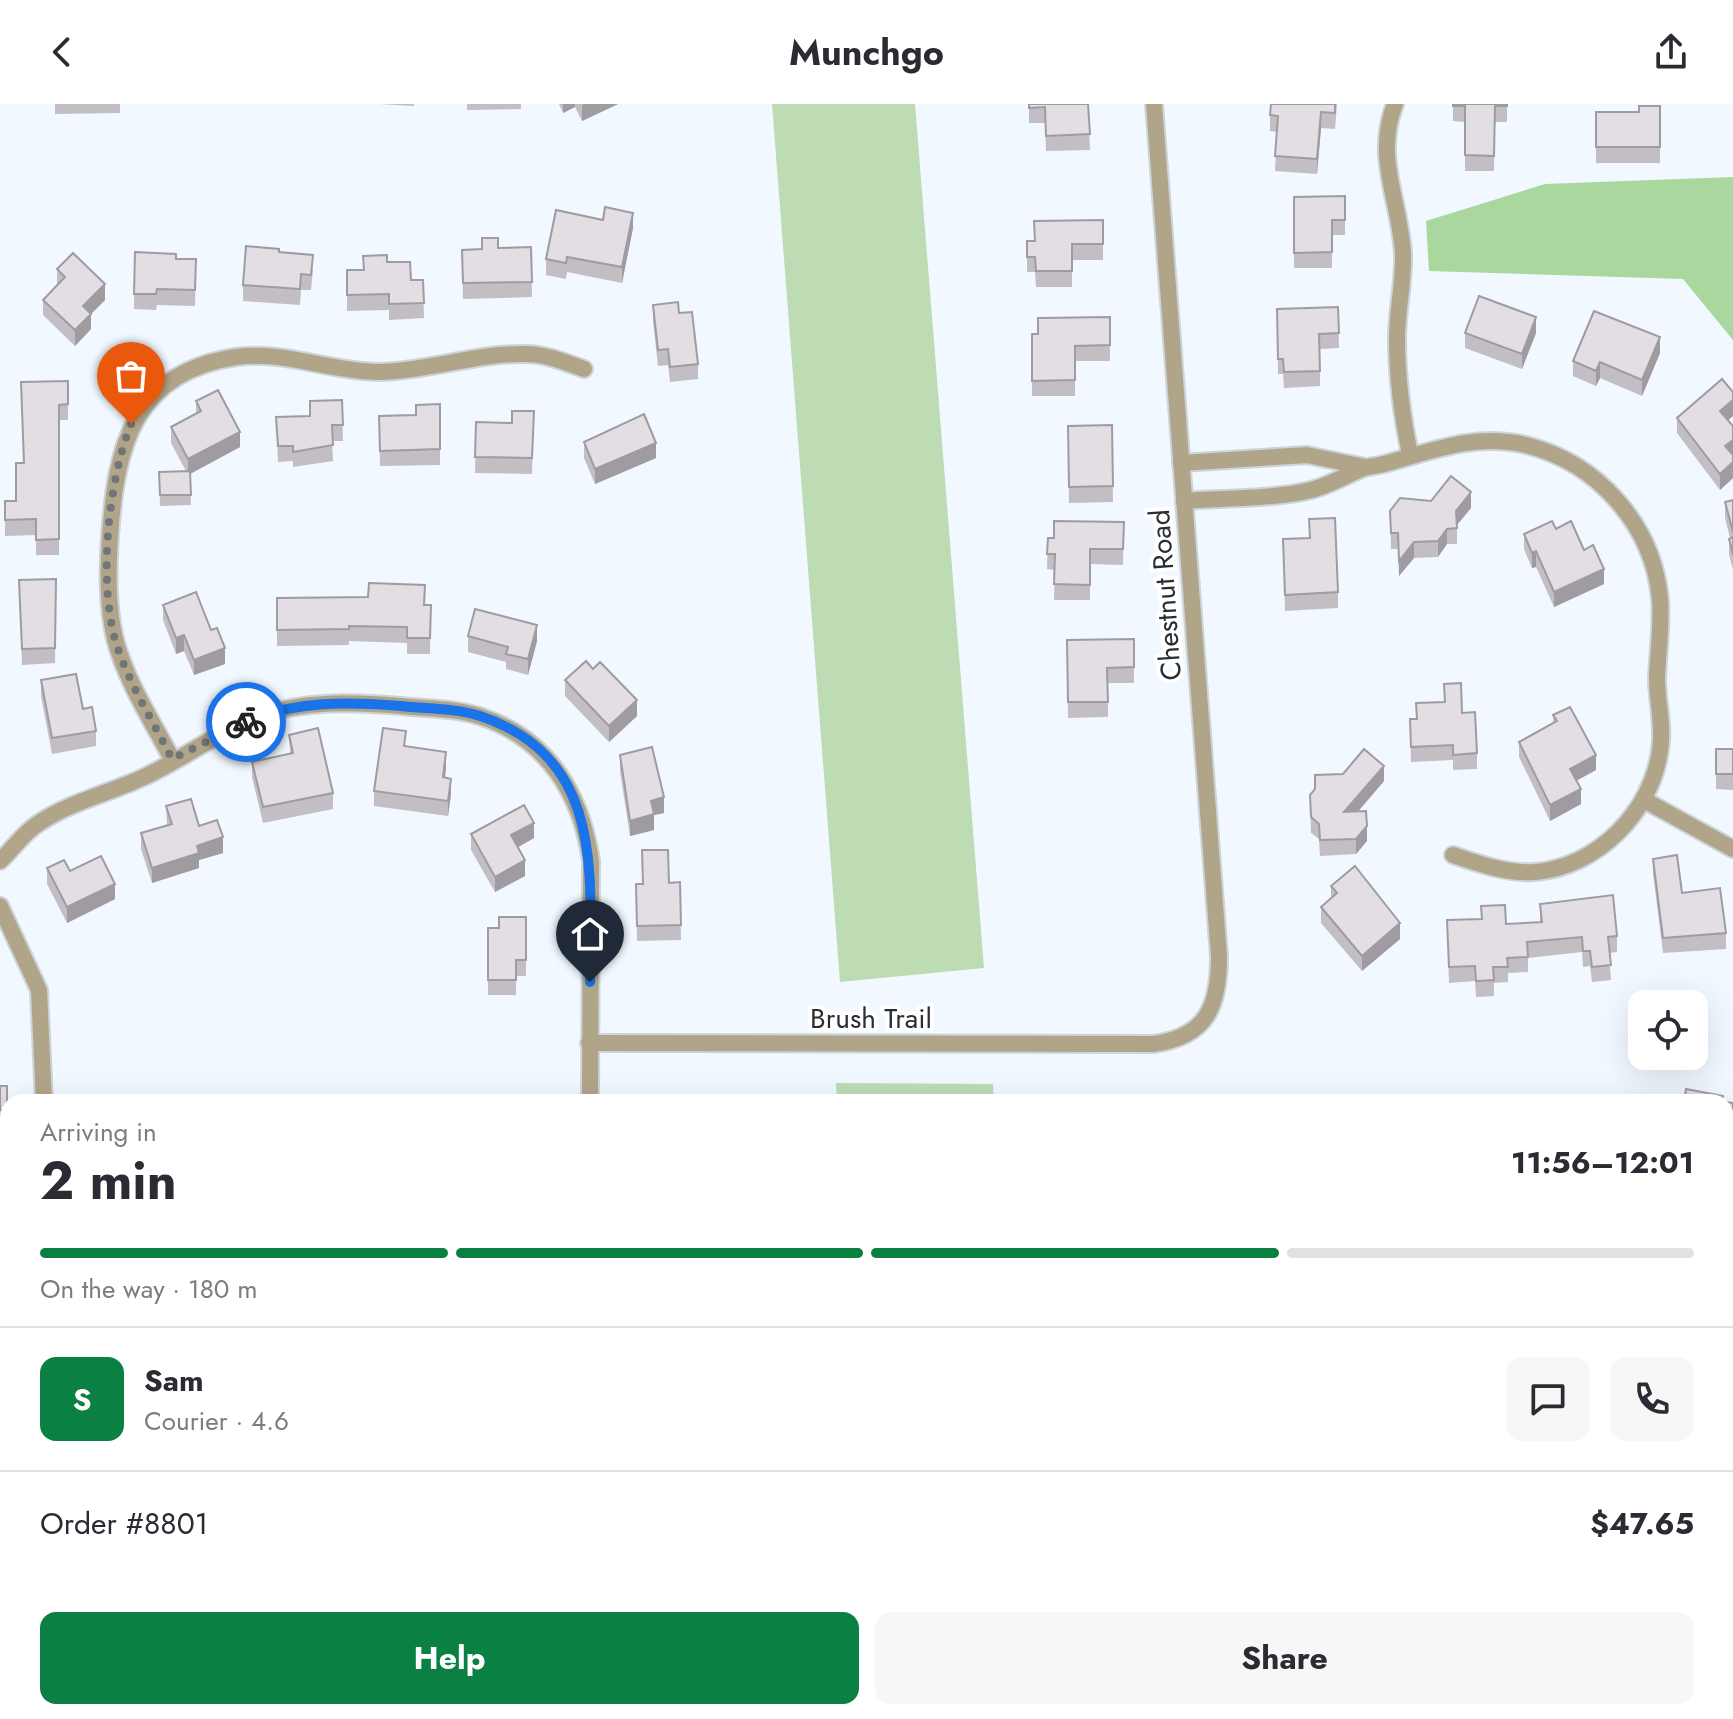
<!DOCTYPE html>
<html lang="en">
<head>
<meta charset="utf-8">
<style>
	:root { --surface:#fff; --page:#f7f7f7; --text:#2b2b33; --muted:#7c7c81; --line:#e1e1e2; --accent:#0b8043 }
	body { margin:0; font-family:Jost,sans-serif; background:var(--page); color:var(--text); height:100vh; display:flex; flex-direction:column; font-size:30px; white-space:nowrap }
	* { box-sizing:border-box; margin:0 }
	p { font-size:26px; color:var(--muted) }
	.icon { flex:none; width:44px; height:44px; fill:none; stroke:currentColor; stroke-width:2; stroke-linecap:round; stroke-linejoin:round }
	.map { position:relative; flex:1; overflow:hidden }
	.drawer { position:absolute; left:0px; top:990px; width:1734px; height:626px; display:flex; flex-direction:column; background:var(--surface); border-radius:24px 24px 0 0; box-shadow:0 8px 32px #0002 }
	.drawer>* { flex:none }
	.tools { position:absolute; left:1628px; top:886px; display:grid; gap:16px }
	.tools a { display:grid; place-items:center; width:80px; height:80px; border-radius:16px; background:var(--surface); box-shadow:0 8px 32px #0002; font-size:40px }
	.pin { position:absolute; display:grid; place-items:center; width:68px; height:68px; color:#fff; margin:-82px -34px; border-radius:50% 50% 50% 0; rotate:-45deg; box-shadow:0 0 8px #0007 }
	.pin .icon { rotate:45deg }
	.courier { position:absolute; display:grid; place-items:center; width:80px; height:80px; margin:-40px; border:6px solid #1a73e8; border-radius:50%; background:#fff; color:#222; box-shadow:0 2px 10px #0007 }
	.summary em { font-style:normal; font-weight:700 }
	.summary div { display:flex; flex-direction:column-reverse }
	.summary { display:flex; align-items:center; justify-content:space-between; height:136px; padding:0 40px }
	h1 { font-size:52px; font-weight:700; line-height:60px }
	.bar { display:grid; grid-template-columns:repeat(4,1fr); gap:12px 8px; align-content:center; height:96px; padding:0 40px }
	.bar i { height:10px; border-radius:6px; background:var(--line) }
	.bar .on { background:var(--accent) }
	.bar p { grid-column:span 4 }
	.line { display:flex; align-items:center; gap:20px; padding:0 40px; border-top:2px solid var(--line) }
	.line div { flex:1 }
	.round { display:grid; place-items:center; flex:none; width:84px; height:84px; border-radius:16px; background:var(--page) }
	.primary-button { display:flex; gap:16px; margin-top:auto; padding:16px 40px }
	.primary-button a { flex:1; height:92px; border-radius:16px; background:var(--accent); color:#fff; font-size:32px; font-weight:700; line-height:92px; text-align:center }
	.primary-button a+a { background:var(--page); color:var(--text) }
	header { display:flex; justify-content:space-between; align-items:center; height:104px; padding:0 40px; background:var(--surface); font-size:36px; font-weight:700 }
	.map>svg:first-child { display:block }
	.green { fill:#bddcb4 }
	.forest { fill:#a9d79d }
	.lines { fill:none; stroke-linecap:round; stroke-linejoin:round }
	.minor-casing { stroke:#cdd4da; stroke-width:20 }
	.minor { stroke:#b1a589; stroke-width:16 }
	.wall { fill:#c3bec4 }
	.shaded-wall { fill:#9f9ba0 }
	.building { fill:#e3dde4; stroke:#9f9ba0; stroke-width:2 }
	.done { stroke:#707579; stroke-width:8; stroke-dasharray:0 14.4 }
	.route { stroke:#1a73e8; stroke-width:10 }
	.labels { text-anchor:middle; stroke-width:8; stroke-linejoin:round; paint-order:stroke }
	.street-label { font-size:28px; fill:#2b2e31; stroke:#fff }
</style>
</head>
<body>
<header><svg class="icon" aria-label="back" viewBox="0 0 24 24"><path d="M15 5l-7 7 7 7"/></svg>Munchgo<svg class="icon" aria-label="share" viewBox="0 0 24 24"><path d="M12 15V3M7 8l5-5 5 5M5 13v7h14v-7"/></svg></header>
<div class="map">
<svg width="1733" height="1615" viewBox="0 0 1733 1615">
	<rect width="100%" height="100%" fill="#f1f8ff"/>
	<g class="green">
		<polygon points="772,0 915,0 984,864 840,878"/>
		<polygon points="836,979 993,980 994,998 837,998"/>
		<rect x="854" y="1608" width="155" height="7"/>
	</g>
	<polygon class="forest" points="1733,73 1733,236 1683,175 1429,167 1426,117 1545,80"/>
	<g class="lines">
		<g class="minor-casing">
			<g id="minor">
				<path d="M1395,0c-21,53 5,97 8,150 1,29 -6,56 -6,85 0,39 5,77 13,115"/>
				<polyline points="129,268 154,291"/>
				<polyline points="1181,359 1307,351 1365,363"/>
				<path d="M1184,397c38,-3 92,-2 127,-11 17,-4 34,-14 50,-21 8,-3 16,-3 23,-5 49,-13 90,-31 142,-19 72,18 127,80 134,154 2,27 -2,53 -3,79 0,24 7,48 3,72 -8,61 -62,117 -125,122 -27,2 -56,-8 -82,-17"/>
				<path d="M172,655c-20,-38 -46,-78 -57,-120 -8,-34 -7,-69 -5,-103 6,-89 23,-164 126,-179 47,-7 96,15 144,15 49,-1 97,-19 145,-18 21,0 39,8 59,15"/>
				<polyline points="1644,696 1733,745"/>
				<path d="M0,757c13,-12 23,-28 39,-38 31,-21 71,-30 105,-46 39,-18 72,-44 113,-60 47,-17 95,-15 144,-11 26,3 53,2 78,10 68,22 102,77 112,145l-1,241"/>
				<polyline points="0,802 39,886 44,998"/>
				<path d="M589,939l564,1c54,-7 66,-38 66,-88l-65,-852"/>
				<polyline points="369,1608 373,1615"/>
				<polyline points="600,1608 601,1615"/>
				<polyline points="1393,1608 1393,1615"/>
			</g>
		</g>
		<use href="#minor" class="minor"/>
	</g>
	<g class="wall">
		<polygon points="55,0 120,0 120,9 55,10"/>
		<polygon points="379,0 414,0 414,2"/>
		<polygon points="467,0 521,0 521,5 467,6"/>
		<polygon points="559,0 618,0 582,17 575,3 563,9"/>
		<polygon points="1029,0 1088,0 1090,46 1046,47 1045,19 1029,19"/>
		<polygon points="1337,0 1335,25 1321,24 1317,70 1275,67 1277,28 1270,27 1270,11"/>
		<polygon points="1507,0 1507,18 1495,18 1494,67 1465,67 1465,18 1453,17 1453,2"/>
		<polygon points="1660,2 1660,59 1596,59 1596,8 1639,8"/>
		<polygon points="1345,92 1345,131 1332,131 1332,164 1294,164 1294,93"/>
		<polygon points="633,124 622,179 567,168 566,175 546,171 546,155"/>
		<polygon points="1027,137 1103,140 1103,156 1072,156 1072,183 1036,183 1035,168 1027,168"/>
		<polygon points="531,143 532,193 463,195 462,146"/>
		<polygon points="135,148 176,155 196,155 195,202 157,201 156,206 134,205"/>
		<polygon points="279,148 313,166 311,186 301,186 300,201 243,197 243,181"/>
		<polygon points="387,158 411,176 423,176 424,214 389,216 389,206 347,207 347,166 363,166"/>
		<polygon points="57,165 105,196 91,210 91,225 75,242 43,211 43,196 57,181"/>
		<polygon points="653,201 679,209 698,260 698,275 670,278 668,261 658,262 653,217"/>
		<polygon points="1338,203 1339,244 1320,245 1320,282 1284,284 1283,270 1278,270 1277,205"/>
		<polygon points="1110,213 1110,257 1075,257 1075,292 1032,292 1032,230 1038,230"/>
		<polygon points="1465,229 1536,229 1522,265 1465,244"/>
		<polygon points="1660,249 1642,292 1600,274 1596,282 1573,272 1573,257"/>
		<polygon points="68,277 68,316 59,316 59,451 36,451 36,431 5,432 5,397 16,397 23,359"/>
		<polygon points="342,296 343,337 332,337 333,357 293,363 293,357 278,358 276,313 310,312"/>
		<polygon points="196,297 240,343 190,370 191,401 160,402 159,368 186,367 171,339 171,323 196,310"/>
		<polygon points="440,300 440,361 380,362 379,312 416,311"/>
		<polygon points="534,307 532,370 475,369 476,318 512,319"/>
		<polygon points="1733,312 1728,316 1733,322 1733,374 1720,386 1677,329 1677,314"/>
		<polygon points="1112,321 1113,398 1069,399 1068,322"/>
		<polygon points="584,338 656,354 595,380 584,354"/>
		<polygon points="1733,396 1733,466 1729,450 1729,435 1730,434 1725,414 1725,398"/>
		<polygon points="1471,404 1457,421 1457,440 1447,440 1438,453 1414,454 1399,472 1398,445 1391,445 1390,407"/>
		<polygon points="1309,415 1338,488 1338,504 1285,507 1283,435 1309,434"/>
		<polygon points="1124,418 1123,461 1090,460 1090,496 1054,496 1055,466 1047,465 1048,434 1054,434"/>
		<polygon points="1556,425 1584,446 1604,480 1554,503 1536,463 1532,464 1524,445 1524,430"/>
		<polygon points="56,475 55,559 22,561 19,476"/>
		<polygon points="277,494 431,501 430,550 407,550 407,539 349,537 349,541 277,542"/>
		<polygon points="163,501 211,526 225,560 194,571 184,547 176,550 163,516"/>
		<polygon points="468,532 537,537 528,571 506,565 506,558 468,548"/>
		<polygon points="1134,535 1134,579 1108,579 1108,613 1068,614 1067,536"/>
		<polygon points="593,565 637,612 609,638 565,592 565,576"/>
		<polygon points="41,576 83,605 96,627 96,642 52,650 41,592"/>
		<polygon points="1444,580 1462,609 1477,649 1477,665 1453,666 1453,656 1411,658 1410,615 1416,615 1416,599 1444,598"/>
		<polygon points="1553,611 1596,666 1576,677 1581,700 1550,717 1519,653 1519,638 1553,619"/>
		<polygon points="289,631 333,689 333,705 263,719 252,673 252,658 290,649"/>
		<polygon points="406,642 446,664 445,674 451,690 448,712 374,702 374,687"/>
		<polygon points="1716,645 1733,645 1733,686 1716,685"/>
		<polygon points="620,651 664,709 654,711 654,726 630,732 620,667"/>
		<polygon points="1384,677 1358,707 1367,737 1356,750 1320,752 1319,735 1311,729 1310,691 1315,685"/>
		<polygon points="166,702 199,722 223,749 199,756 199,764 152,779 141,745 141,729 167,721"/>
		<polygon points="471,730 534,734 518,743 525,772 495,788 471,746"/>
		<polygon points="1653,755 1682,789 1726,829 1726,845 1663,849 1653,770"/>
		<polygon points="47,764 115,795 67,819 47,780"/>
		<polygon points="680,778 681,836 637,837 636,780"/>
		<polygon points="1331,782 1400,835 1362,867 1321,819 1321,803 1331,794"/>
		<polygon points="1540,800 1617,832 1617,848 1609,849 1611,876 1592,878 1590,862 1583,863 1582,848 1528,854 1528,868 1508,869 1508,878 1494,879 1494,892 1476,893 1475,877 1449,879 1447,816 1481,815 1481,802 1506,820 1540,818"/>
		<polygon points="526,813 526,872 516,872 516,891 488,891 488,824 499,824"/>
		<rect x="0" y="982" width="7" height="40"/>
		<polygon points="1726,998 1733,999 1733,1058 1726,1057"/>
		<rect x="0" y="1085" width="7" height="37"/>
		<polygon points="8,1170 8,1250 0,1251 0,1171"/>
		<polygon points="8,1272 8,1351 0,1327 0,1288 6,1286 6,1273"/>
		<polygon points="272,1608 329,1608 335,1615 278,1615"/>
	</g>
	<g class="shaded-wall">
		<polygon points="563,0 575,0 575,3 563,9"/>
		<polygon points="585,0 618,0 582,17 582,1"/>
		<polygon points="1321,8 1321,24 1317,70 1317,55"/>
		<polygon points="633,109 633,124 622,179 622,163"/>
		<polygon points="105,180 105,196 91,210 91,225 75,242 75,226 83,202"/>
		<polygon points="1536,213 1536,229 1522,265 1522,250"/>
		<polygon points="1660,233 1660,249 1642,292 1642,276"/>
		<polygon points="1600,258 1600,274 1596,282 1596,267"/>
		<polygon points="1733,296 1733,312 1720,323 1720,307"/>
		<polygon points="240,328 240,343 188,371 188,355"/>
		<polygon points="1733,336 1733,352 1725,342"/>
		<polygon points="656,339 656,354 595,380 595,365"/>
		<polygon points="1733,358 1733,374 1720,386 1720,370"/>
		<polygon points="1471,388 1471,404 1456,422 1456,407"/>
		<polygon points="1447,425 1447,440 1438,453 1438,437"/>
		<polygon points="1414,438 1414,454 1399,472 1399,457"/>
		<polygon points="1536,447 1536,463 1532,464 1532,449"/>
		<polygon points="1604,465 1604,480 1554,503 1554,488"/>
		<polygon points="537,521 537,537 528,571 528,555"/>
		<polygon points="184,531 184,547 176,550 176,534"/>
		<polygon points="225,544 225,560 194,571 194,556"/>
		<polygon points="637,596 637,612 609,638 609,622"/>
		<polygon points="446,648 446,664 443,689 443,673"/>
		<polygon points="1596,651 1596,666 1570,680 1570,665"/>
		<polygon points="1384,662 1384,677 1344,724 1344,708"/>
		<polygon points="451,675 451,690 448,712 448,697"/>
		<polygon points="1581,685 1581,700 1550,717 1550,701"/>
		<polygon points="664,693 664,709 654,711 654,726 630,732 630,717 651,697"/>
		<polygon points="534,719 534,734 511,747 511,731"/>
		<polygon points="1367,722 1367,737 1356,750 1356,735"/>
		<polygon points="223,733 223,749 199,756 199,764 152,779 152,764 197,742"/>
		<polygon points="525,756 525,772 495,788 495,773"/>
		<polygon points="115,780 115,795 67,819 67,803"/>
		<polygon points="1400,819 1400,835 1362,867 1362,852"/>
		<polygon points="1733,1488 1733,1504 1726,1505 1726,1490"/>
		<polygon points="8,1599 8,1608 14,1608 8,1615 1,1615 1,1606"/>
	</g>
	<g class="building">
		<polygon points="1029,0 1088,0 1090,30 1046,32 1045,3 1029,4"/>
		<polygon points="1271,0 1335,0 1335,9 1321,8 1317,55 1275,52 1278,12 1270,11"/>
		<polygon points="1453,0 1507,0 1507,2 1495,2 1494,52 1465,51 1465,2 1453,2"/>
		<polygon points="1639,2 1660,2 1660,43 1596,43 1596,8 1639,8"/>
		<polygon points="1345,92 1345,116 1332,116 1332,148 1294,149 1294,93"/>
		<polygon points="605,103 633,109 622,163 567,153 566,159 546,155 556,106 603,116"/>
		<polygon points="1103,116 1103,140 1072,140 1072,167 1036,167 1035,153 1027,153 1027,137 1035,137 1034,117"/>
		<polygon points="482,134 498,134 498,144 531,143 532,178 463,179 462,146 482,145"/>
		<polygon points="246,142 279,145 279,148 313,151 311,171 301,170 300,185 243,181"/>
		<polygon points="135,148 176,150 176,155 196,155 195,186 157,185 156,190 134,190"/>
		<polygon points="73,149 105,180 83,202 91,210 75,226 43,196 65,173 57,165"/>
		<polygon points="387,151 387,158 410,158 411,176 423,176 424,199 389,200 389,190 347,191 347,166 364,166 363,152"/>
		<polygon points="1479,192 1536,213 1522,250 1465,229"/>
		<polygon points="678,198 679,209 692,208 698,260 670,263 668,245 658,246 653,201"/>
		<polygon points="1338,203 1339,229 1319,230 1320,267 1284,268 1283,255 1278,255 1277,205"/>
		<polygon points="1594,207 1660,233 1642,276 1600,258 1596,267 1573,257"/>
		<polygon points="1110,213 1110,241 1075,242 1075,276 1032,277 1032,230 1038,230 1038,214"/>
		<polygon points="1722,275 1733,288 1733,296 1720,307 1733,322 1733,336 1725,342 1733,351 1733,358 1720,370 1677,314"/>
		<polygon points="68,277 68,300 59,301 59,435 36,436 36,415 5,416 5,397 16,397 16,359 24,359 21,278"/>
		<polygon points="218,286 240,328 188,355 171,323 201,307 196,297"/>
		<polygon points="342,296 343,321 332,321 333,341 293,348 293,342 278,342 276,313 310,312 310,297"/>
		<polygon points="440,300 440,345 380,347 379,312 416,311 416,301"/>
		<polygon points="512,307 534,307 532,354 475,353 476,318 512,319"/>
		<polygon points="644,310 656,339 595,365 584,338"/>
		<polygon points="1112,321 1113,382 1069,383 1068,322"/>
		<polygon points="190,367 191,391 160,391 159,368"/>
		<polygon points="1451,372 1471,388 1456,407 1457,424 1447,425 1438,437 1414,438 1399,457 1398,429 1391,429 1390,407 1400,394 1431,397"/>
		<polygon points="1733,396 1733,428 1725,398"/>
		<polygon points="1335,414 1338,488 1285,491 1283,435 1310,434 1309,415"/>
		<polygon points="1054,417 1124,418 1123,445 1090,445 1090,481 1054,480 1055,450 1047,450 1048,434 1054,434"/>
		<polygon points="1552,417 1556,425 1571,417 1584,446 1593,441 1604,465 1554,488 1536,447 1532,449 1524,430"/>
		<polygon points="1733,433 1733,450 1729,435"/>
		<polygon points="56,475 55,544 22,545 19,476"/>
		<polygon points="369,479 425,481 424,501 431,501 430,534 407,534 407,523 349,522 349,525 277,526 277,494 368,493"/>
		<polygon points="196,488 211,526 217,524 225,544 194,556 184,531 176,534 163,501"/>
		<polygon points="475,505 537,521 528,555 506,550 508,543 468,532"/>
		<polygon points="1134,535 1134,563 1107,564 1108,598 1068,598 1067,536"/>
		<polygon points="586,557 593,565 600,558 637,596 609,622 565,576"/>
		<polygon points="76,570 83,605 92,603 96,627 52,634 41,576"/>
		<polygon points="1461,579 1462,609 1475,608 1477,649 1453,651 1453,641 1411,643 1410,615 1417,615 1416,599 1445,598 1444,580"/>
		<polygon points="1570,603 1596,651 1570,665 1581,685 1550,701 1519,638 1557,617 1553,611"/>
		<polygon points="318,624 333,689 263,703 252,658 293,649 289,631"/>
		<polygon points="383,624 406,627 404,642 446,648 443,673 451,675 448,697 374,687"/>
		<polygon points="652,643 664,693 651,697 654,710 630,717 620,651"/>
		<polygon points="1364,645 1384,662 1344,708 1366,707 1367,722 1356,735 1320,736 1319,720 1311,713 1310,691 1315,685 1315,671 1343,670"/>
		<rect x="1716" y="645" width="17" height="25"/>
		<polygon points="191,695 199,722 217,716 223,733 197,742 199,749 152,764 141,729 172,720 166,702"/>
		<polygon points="524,701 534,719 511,731 525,756 495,773 471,730"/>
		<polygon points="642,746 668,746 669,779 680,778 681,821 637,822 636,780 643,780"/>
		<polygon points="1677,751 1682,789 1720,784 1726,829 1663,834 1653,755"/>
		<polygon points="101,752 115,780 67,803 47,764 64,756 70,767"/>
		<polygon points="1355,762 1400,819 1362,852 1321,803 1337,789 1331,782"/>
		<polygon points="1613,791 1617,832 1608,833 1611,861 1592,863 1590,847 1583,847 1582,833 1527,838 1528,853 1507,854 1508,863 1493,863 1494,876 1476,877 1475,862 1449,863 1447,816 1482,815 1481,802 1505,801 1506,820 1542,818 1540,800"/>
		<polygon points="499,813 526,813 526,856 516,856 516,876 488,876 488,824 499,824"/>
		<rect x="0" y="982" width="7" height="24"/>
		<polygon points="1686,985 1723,992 1722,997 1726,998 1684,998"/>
		<rect x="1576" y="997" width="41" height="1"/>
		<polygon points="1726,998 1733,999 1733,1043 1726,1041"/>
		<polygon points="0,1085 7,1085 7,1107 0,1106"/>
		<polygon points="8,1170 8,1235 0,1236 0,1171"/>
		<polygon points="8,1285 8,1335 0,1312 0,1288"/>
		<polygon points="1726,1451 1733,1483 1733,1488 1726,1490"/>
		<polygon points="0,1561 8,1569 8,1599 1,1606 0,1605"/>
		<polygon points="286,1608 329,1608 335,1615 292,1615"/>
		<rect x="452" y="1608" width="34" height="7"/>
		<rect x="1319" y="1608" width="21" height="7"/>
		<rect x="1435" y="1608" width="37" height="7"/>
		<rect x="1588" y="1608" width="75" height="7"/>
	</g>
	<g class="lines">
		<path class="done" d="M131,320c-23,58 -33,158 -15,219 13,41 37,78 56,116l74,-37"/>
		<path class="route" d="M246,618c50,-22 102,-20 155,-16 26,3 54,2 79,10 126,42 110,160 110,266"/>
	</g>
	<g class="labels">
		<g class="street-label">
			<text transform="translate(1165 491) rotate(-94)" y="10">Chestnut Road</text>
			<text x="871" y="924">Brush Trail</text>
		</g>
	</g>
</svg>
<div class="tools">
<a><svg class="icon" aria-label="locate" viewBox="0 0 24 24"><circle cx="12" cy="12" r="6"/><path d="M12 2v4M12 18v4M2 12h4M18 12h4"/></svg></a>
</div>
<div class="pin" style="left:131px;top:320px;background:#ea580c"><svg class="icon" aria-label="bag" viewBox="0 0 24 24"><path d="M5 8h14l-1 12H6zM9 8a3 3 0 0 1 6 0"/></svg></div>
<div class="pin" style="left:590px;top:878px;background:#1f2937"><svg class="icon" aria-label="home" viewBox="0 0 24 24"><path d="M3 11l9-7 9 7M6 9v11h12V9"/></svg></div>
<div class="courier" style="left:246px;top:618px"><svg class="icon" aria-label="bike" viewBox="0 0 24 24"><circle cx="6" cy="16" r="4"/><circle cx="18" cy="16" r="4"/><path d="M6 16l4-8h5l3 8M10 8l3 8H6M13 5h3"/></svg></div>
<section class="drawer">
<div class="summary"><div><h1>2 min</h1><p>Arriving in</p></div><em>11:56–12:01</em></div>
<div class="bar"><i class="on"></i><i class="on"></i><i class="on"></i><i></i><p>On the way · 180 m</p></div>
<div class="line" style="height:144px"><b class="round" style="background:var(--accent);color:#fff">S</b><div><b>Sam</b><p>Courier · 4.6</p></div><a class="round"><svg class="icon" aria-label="chat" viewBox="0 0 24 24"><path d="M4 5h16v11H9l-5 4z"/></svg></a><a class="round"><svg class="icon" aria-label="phone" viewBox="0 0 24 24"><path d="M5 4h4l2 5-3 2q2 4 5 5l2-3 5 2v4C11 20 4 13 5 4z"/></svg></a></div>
<div class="line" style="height:104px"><div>Order #8801</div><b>$47.65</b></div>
<div class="primary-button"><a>Help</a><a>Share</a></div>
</section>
</div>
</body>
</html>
